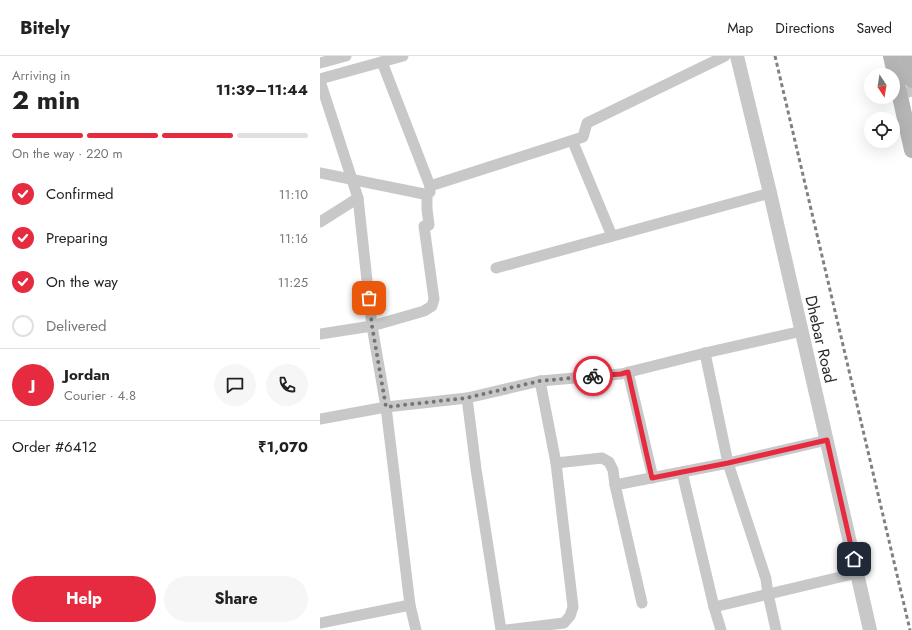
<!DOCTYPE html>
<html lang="en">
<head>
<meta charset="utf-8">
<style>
	:root { --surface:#fff; --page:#f6f6f6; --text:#222; --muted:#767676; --line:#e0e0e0; --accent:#e62a40 }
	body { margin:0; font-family:Jost,sans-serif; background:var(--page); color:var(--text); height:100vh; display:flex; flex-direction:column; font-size:15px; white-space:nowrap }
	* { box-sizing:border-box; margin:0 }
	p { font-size:13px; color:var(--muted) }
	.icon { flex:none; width:22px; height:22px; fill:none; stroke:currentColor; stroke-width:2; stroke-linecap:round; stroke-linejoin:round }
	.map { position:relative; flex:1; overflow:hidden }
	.panel { display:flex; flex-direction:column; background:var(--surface); width:320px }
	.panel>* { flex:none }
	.needle { width:26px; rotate:168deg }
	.fabs { position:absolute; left:544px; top:12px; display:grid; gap:8px }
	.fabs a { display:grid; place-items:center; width:36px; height:36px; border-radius:50%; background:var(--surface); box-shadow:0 4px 16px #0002; font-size:20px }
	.pin { position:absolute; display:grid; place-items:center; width:34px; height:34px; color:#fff; margin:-17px; border-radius:8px; box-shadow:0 2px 6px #0006 }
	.courier { position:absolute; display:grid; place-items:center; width:40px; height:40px; margin:-20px; border:3px solid #e62a40; border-radius:50%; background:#fff; color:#222; box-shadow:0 1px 5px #0007 }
	.head em { font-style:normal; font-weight:700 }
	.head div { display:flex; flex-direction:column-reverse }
	.head { display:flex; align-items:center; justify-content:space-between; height:68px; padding:0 12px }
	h1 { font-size:26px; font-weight:700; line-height:30px }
	.bar { display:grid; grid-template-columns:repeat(4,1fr); gap:6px 4px; align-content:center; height:48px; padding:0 12px }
	.bar i { height:5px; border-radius:3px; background:var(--line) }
	.bar .on { background:var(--accent) }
	.bar p { grid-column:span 4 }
	.line { display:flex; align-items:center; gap:10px; padding:0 12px; border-top:1px solid var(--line) }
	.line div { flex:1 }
	.round { display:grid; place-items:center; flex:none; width:42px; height:42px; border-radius:21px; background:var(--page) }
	ol { padding:0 12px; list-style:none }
	li { display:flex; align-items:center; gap:12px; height:44px }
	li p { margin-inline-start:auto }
	li .icon { padding:4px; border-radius:50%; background:var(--accent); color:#fff; stroke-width:4 }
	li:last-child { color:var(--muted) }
	li i { width:22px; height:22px; border:2px solid var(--line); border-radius:50% }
	.action { display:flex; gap:8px; margin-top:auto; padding:8px 12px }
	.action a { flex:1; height:46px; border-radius:24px; background:var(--accent); color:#fff; font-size:16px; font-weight:700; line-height:46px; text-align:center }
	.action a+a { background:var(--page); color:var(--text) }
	header { display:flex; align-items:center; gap:24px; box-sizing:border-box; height:56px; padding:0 20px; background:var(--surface); border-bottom:1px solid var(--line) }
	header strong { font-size:19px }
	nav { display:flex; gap:22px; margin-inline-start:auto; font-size:14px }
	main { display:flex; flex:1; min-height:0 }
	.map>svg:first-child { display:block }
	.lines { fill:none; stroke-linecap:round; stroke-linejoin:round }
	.minor { stroke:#c8c8c8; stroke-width:11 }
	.tertiary { stroke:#c8c8c8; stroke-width:14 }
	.secondary { stroke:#b5b5b5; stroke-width:16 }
	.rail { stroke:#808080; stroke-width:3; stroke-dasharray:4 3; stroke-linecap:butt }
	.done { stroke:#757575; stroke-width:4; stroke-dasharray:0 7.2 }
	.route { stroke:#e62a40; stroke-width:5 }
	.labels { text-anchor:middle; stroke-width:4; stroke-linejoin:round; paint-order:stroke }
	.street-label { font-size:16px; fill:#2b2b2b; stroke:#fff }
</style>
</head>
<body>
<header>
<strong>Bitely</strong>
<nav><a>Map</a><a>Directions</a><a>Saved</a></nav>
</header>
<main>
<section class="panel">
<div class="head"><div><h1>2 min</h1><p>Arriving in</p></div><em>11:39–11:44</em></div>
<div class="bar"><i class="on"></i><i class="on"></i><i class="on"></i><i></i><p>On the way · 220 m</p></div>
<ol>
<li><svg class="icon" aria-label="check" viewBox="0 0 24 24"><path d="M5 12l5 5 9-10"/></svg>Confirmed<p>11:10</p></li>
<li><svg class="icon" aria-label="check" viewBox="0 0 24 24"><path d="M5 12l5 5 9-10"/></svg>Preparing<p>11:16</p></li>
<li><svg class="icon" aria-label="check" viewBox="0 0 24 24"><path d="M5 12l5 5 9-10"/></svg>On the way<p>11:25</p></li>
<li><i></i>Delivered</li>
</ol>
<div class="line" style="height:72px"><b class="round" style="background:var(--accent);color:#fff">J</b><div><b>Jordan</b><p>Courier · 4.8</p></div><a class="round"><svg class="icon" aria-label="chat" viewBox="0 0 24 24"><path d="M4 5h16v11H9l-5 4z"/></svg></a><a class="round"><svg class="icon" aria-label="phone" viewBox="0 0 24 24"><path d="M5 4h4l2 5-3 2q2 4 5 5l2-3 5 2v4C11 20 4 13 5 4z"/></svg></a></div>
<div class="line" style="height:52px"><div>Order #6412</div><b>₹1,070</b></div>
<div class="action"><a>Help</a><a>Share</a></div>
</section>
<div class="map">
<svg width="592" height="574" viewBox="0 0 592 574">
	<rect width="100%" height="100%" fill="#fff"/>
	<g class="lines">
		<g class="minor">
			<polyline points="0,7 26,0"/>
			<polyline points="0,23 83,0"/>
			<polyline points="0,25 38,142 52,270 66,351 90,549 96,574"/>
			<polyline points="579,38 592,35"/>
			<polyline points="255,91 292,180"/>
			<polyline points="0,117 104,138 110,136 110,130 62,6"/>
			<polyline points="110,130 263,81 267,67 405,0"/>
			<polyline points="107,138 107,153 109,169"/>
			<polyline points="0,166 38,142"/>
			<polyline points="176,212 450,137"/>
			<polyline points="0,278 52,270 104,255 112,250 114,243 104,170"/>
			<polyline points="385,297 408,407 446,523 448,538 456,574"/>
			<polyline points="308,316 333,422"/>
			<polyline points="147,342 156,413 181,574"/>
			<polyline points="0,363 66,351 147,342 220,325 301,318 385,297 482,275"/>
			<polyline points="236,407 282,402 289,406 293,414 295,429 322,547"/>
			<polyline points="362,416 394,551 537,517"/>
			<polyline points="295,429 408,407 507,384"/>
			<polyline points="394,551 401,574"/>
			<polyline points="0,567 90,549"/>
			<polyline points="186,574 244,567 250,560 253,551 236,407 220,325"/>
		</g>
		<polyline class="tertiary" points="417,0 450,137 550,574"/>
		<g class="secondary">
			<polyline points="571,0 592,94"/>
			<polyline points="587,0 592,24"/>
		</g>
		<polyline class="rail" points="455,0 590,574"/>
	</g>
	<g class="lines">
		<polyline class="done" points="49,242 52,270 66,351 146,342 220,325 273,320"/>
		<polyline class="route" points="273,320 301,318 308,316 332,422 408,407 507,384 534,503"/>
	</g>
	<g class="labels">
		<g class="street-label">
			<text transform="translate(501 283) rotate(77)" y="6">Dhebar Road</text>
		</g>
	</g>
</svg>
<div class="fabs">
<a><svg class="needle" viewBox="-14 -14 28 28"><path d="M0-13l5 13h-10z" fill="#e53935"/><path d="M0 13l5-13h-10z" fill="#767676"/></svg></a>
<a><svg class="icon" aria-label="locate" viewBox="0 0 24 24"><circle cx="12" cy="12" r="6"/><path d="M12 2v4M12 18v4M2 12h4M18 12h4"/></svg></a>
</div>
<div class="pin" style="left:49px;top:242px;background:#ea580c"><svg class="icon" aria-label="bag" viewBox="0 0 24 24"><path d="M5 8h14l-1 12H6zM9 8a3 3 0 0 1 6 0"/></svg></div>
<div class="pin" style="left:534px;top:503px;background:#1f2937"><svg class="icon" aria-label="home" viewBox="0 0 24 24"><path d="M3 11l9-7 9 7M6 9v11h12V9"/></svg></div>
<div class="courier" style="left:273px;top:320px"><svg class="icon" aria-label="bike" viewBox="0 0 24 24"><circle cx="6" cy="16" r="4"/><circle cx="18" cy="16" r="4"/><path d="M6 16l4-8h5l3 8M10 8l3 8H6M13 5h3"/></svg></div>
</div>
</main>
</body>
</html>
